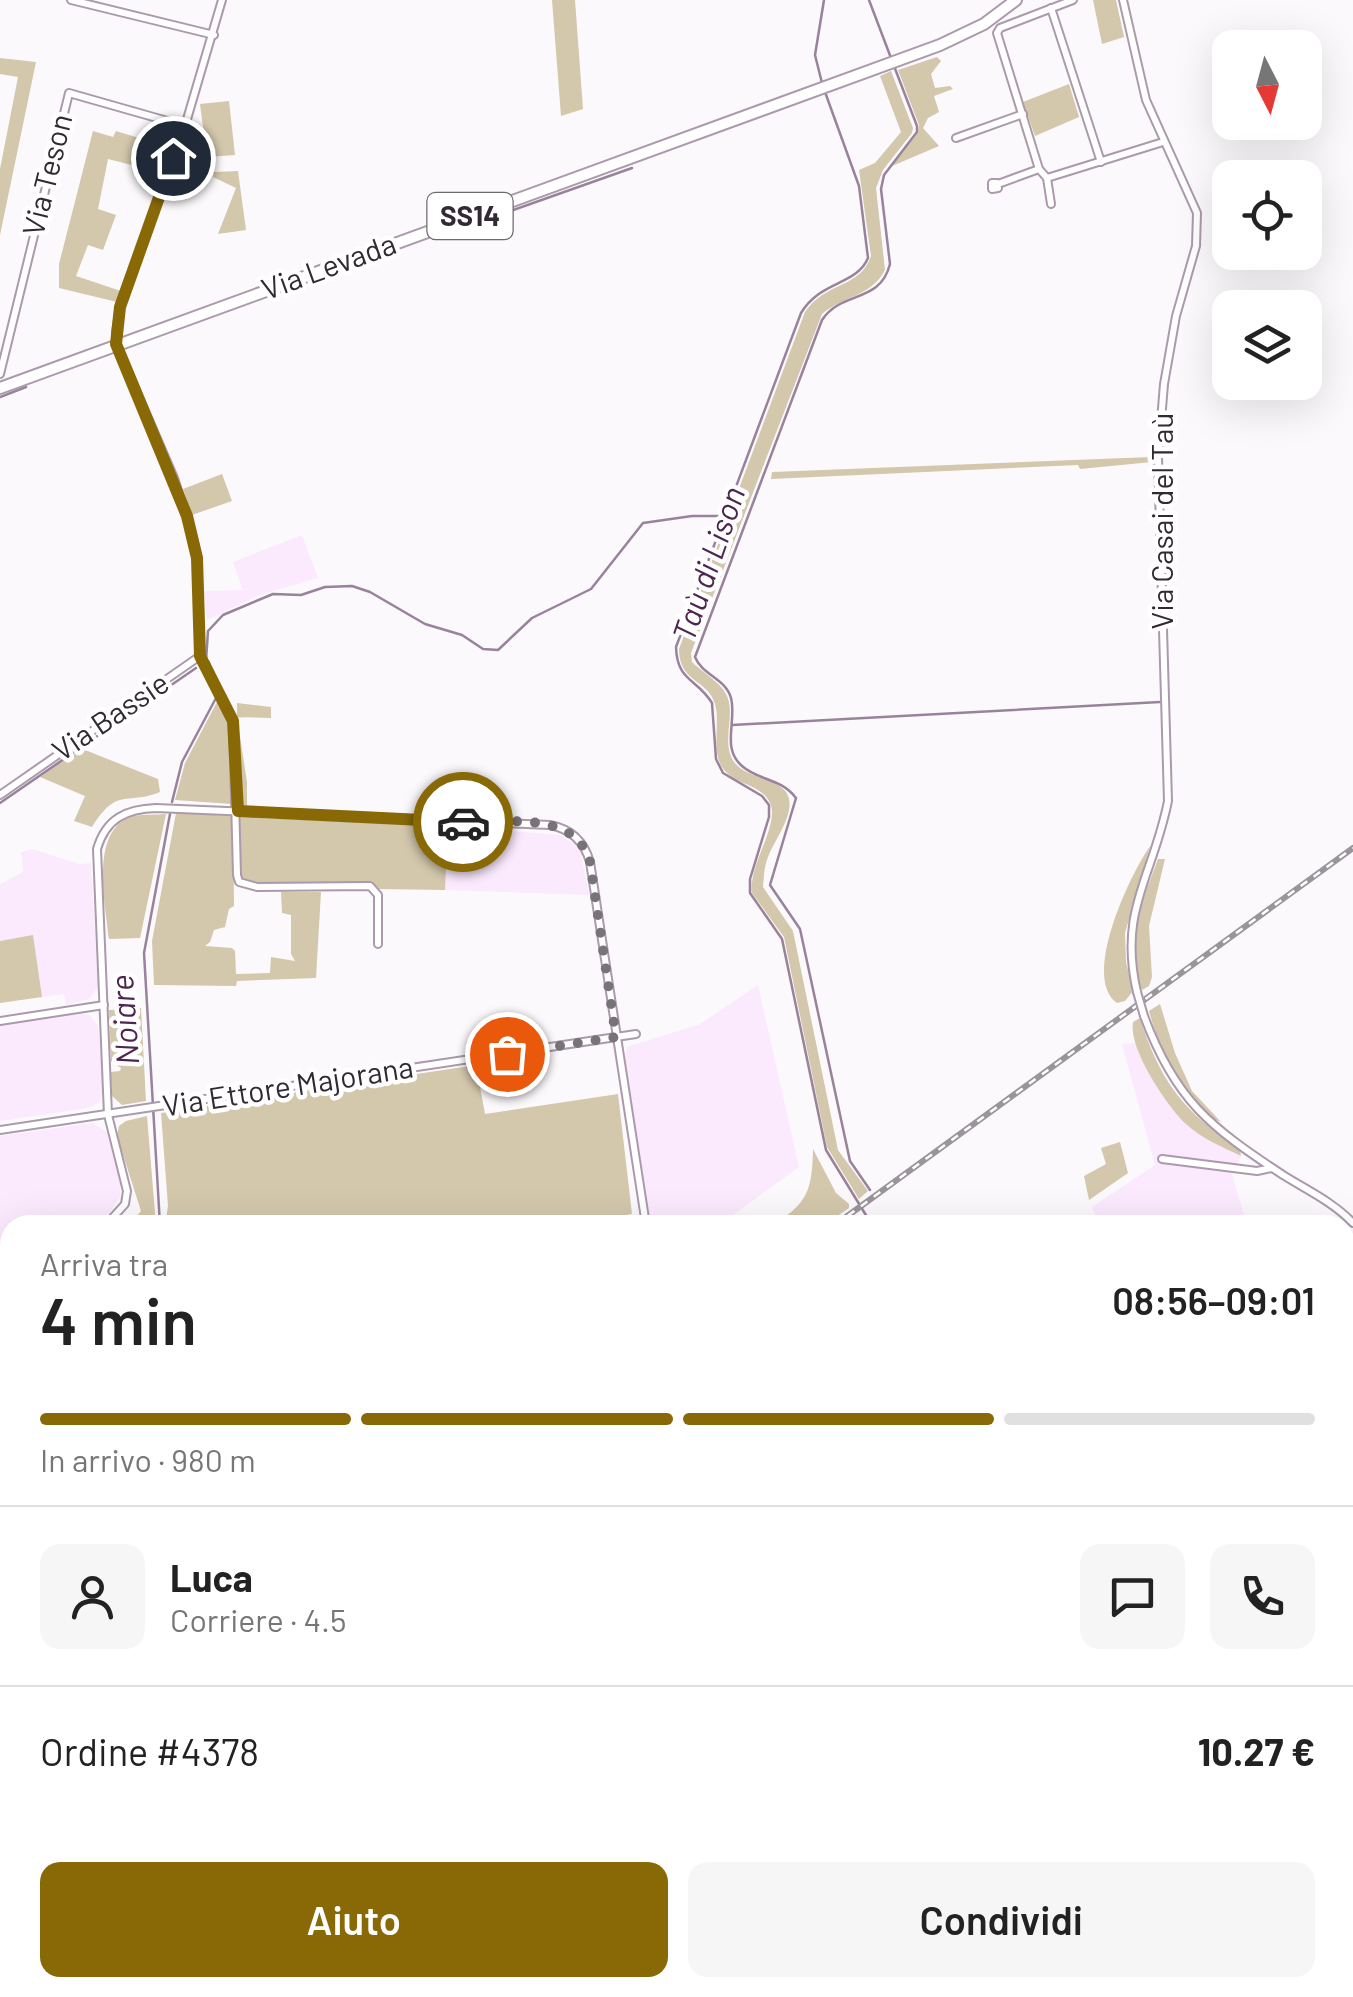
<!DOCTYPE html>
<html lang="it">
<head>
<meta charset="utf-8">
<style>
	:root { --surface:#fff; --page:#f6f6f6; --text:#222; --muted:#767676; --line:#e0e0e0; --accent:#896906 }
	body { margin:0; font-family:Barlow,sans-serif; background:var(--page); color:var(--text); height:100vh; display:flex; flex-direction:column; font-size:38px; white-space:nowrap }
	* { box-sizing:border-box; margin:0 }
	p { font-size:32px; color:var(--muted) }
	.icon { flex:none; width:55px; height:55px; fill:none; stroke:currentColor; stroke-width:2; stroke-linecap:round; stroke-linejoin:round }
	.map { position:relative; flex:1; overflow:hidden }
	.panel { position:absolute; left:0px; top:1215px; width:1355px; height:782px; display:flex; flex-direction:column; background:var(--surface); border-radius:30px 30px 0 0; box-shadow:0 10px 40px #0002 }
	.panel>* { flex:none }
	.needle { width:65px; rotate:174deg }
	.tools { position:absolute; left:1212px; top:30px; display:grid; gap:20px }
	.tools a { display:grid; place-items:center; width:110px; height:110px; border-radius:20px; background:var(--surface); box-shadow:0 10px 40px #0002; font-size:50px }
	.pin { position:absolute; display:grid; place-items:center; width:85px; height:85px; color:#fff; margin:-42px; border:5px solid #fff; border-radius:50%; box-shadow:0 2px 10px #0007 }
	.courier { position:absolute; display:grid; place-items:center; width:100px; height:100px; margin:-50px; border:8px solid #896906; border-radius:50%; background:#fff; color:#222; box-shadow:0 2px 12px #0007 }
	.overview em { font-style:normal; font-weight:600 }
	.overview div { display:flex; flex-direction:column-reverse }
	.overview { display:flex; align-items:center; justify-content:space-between; height:170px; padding:0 40px }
	h1 { font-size:65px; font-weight:600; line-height:75px }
	.bar { display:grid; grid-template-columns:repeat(4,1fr); gap:15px 10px; align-content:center; height:120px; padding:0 40px }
	.bar i { height:12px; border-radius:8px; background:var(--line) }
	.bar .on { background:var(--accent) }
	.bar p { grid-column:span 4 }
	.line { display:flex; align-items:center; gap:25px; padding:0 40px; border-top:2px solid var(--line) }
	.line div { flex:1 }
	.round { display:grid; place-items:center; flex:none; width:105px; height:105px; border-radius:20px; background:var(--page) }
	.button { display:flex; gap:20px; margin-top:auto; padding:20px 40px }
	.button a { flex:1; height:115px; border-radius:20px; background:var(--accent); color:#fff; font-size:40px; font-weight:600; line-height:115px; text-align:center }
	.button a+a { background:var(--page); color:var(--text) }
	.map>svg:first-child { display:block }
	.built { fill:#fbe9fd }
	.green { fill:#d3c7ac }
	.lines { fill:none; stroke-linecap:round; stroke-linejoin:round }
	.stream { stroke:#99829b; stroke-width:2.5 }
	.street-casing { stroke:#ab9aac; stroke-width:10 }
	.primary-casing { stroke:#ab9aac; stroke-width:14 }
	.street { stroke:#fff; stroke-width:6 }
	.primary { stroke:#fff; stroke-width:10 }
	.rail-casing { stroke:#9a959b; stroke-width:6 }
	.rail { stroke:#fff; stroke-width:2.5; stroke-dasharray:8; stroke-linecap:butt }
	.street-bridge-casing { stroke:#ab9aac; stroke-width:10; stroke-linecap:butt }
	.street-bridge { stroke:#fff; stroke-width:6 }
	.done { stroke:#787279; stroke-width:10; stroke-dasharray:0 18 }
	.route { stroke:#896906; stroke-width:12 }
	.labels { text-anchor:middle; stroke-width:9; stroke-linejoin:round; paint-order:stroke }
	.shield { fill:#fff; stroke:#6f6a70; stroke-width:2.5 }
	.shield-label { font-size:28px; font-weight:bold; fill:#312a32 }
	.street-label { font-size:30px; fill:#312a32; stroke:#fff }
	.water-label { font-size:32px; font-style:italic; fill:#4d2551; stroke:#fff }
</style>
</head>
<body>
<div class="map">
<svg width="1353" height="1997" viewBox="0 0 1353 1997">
	<rect width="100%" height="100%" fill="#fcf9fd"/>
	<g class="built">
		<polygon points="302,535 318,578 259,595 207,620 204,591 243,590 233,562"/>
		<polygon points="448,826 561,835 575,845 581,854 589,895 445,890"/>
		<polygon points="32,849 79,864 91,863 98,987 89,999 66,1005 64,994 42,997 33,936 0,941 0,884 23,872 21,852"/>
		<polygon points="758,985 799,1167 719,1225 651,1225 625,1059 627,1047 700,1024"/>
		<polygon points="77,1013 90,1015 98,1027 104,1084 100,1101 89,1108 0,1121 0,1025"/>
		<polygon points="1135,1043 1161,1092 1186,1124 1241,1156 1232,1175 1247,1225 1099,1225 1092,1207 1155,1165 1122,1044"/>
		<polygon points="92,1123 106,1131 120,1181 120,1197 110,1212 96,1225 10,1225 10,1749 0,1780 0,1136"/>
	</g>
	<g class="green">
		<polygon points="552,0 575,0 583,109 561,116"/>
		<polygon points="1093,0 1116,0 1124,37 1102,44"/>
		<polygon points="937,57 941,61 931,74 935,88 950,86 953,89 934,96 939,112 928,118 923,128 939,146 892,166 918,133 919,125 898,70"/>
		<polygon points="0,58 36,62 0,235 0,169 18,77 0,74"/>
		<path d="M891,71l22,57 -1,5 -29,37 -7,18 9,82c-14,27 -42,26 -63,44l-131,339 1,9c10,10 28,20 34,32 11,20 -6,47 8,68 13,18 51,16 55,37 4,18 -15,42 -21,58 -4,9 -4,20 -5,30l30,44 45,219 30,41 -9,8 -32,-52 -43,-210 -32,-44c-4,-28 28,-68 18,-90 -8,-18 -32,-18 -44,-31 -17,-17 -5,-47 -11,-68 -7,-25 -36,-21 -36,-55l126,-337c21,-31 55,-23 66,-56l-12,-86 16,-7 26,-31 -21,-56z"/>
		<polygon points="1069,84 1079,117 1035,136 1023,102"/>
		<polygon points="229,101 235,155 207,157 200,104"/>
		<polygon points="93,131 113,137 116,131 172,148 163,173 108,159 98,209 116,215 103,250 88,245 76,276 121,291 117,302 59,288 59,264"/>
		<polygon points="238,171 246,230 218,234 236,188 213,177 214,172"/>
		<polygon points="1151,457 1152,462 1080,469 1078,465 771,479 772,472"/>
		<polygon points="222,474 232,501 192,515 183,489"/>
		<polygon points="218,700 231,724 232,804 175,800 185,763"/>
		<polygon points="237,703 271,707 271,718 237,717 247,782 247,806 242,806 237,716"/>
		<path d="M80,748l78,31 2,13c-35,14 -42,-6 -68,35l-18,-6 11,-25 -45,-19z"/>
		<polygon points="176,813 233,816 234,906 229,909 225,927 214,930 210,942 205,946 232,948 235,951 236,974 270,973 271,957 295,961 291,954 291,915 282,913 281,892 321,892 316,978 237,981 236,986 154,985 152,941"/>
		<path d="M166,814l-26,124 -31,1c-3,-34 -21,-111 25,-123 10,-2 22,-1 32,-2z"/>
		<polygon points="238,817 448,826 445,890 379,889 373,885 247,884 240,876"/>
		<path d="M1150,846l-25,87 1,29 7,29 -8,10 -8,2c-36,-26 13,-128 33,-157z"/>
		<path d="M1158,859h7l-16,67 3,51 -3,9 -7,4c-19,-44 0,-89 16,-131z"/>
		<polygon points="33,935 42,997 0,1003 0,941"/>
		<path d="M1160,1004l15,49 17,38 29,31c-37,-12 -63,-77 -72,-111z"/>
		<polygon points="141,1008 146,1101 122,1105 112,1096 110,1072 120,1071 121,1068 111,1061 109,1010"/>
		<path d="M1140,1018c21,66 44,93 100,132l1,6c-19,-9 -40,-18 -55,-32 -19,-18 -58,-76 -53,-102z"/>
		<polygon points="476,1065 485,1114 618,1094 632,1214 563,1225 165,1225 168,1206 161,1113"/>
		<polygon points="147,1116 156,1225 134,1225 132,1222 141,1211 117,1136 119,1126 126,1121"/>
		<polygon points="1120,1142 1128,1173 1089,1200 1084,1176 1106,1164 1101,1148"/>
		<path d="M813,1149l23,44 13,11v4l-25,17h-52c36,-21 40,-35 41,-76z"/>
	</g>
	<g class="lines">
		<g class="stream">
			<polyline points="869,0 891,58"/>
			<polyline points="822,83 815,55 824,0"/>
			<path d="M825,92l34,94 9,72c-12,28 -47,22 -67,55l-125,334c1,35 21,31 36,56l4,56 7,14 39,23 7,9v12l-19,62v14l32,46 44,211 46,75"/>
			<polyline points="437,237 632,168"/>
			<polyline points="0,397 26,387"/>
			<polyline points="206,661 208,631 223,615 273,594 301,595 325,587 352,586 370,592 425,624 462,635 483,649 498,650 532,618 591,589 643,523 692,516 723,516"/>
			<polyline points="208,661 221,689"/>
			<polyline points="732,725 1160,702"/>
			<polyline points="172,802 182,762 216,698"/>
			<polyline points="0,803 196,668"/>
			<path d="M870,1190l-20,-29 -50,-232 -30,-44 26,-87c-15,-20 -37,-17 -54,-32 -21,-18 -5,-45 -11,-68 -5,-19 -29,-23 -36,-41l127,-337c20,-30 58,-16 68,-56l-9,-75 3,-14 33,-43v-6l-23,-60"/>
			<polyline points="160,1225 144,953 170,814"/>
			<polyline points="1345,1537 1353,1533"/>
			<polyline points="460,1988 468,1997"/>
			<polyline points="1217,1997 1220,1988"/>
		</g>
		<g class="street-casing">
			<g id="street">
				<polyline points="71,0 214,35"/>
				<polyline points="222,0 185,126 120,307 116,332 116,344 174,478 193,538 197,559 200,656 233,721 237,875 239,882 257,887 370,886 378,895 378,944"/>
				<path d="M1123,0l23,100 51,113 -1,33 -20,70 -12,68 -6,73 10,344c-15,76 -50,109 -31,191"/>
				<polyline points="1051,8 1101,162"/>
				<polyline points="956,138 1023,114"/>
				<polyline points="1047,178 1039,169 997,33 1000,28 1073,0"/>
				<polyline points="1047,178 1163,142"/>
				<polyline points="1047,178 1051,204"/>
				<polygon points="992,183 997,183 998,188 992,189"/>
				<polyline points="998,184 1039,169"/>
				<polyline points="0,374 69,93 185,126"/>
				<polyline points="0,795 200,656"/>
				<path d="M1144,1016c31,84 66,111 139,159 24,15 50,27 70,48"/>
				<polyline points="0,1021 104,1005"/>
				<polyline points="0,1130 636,1034"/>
				<polyline points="1162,1159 1257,1171 1272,1168"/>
				<path d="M106,1225l19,-21 2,-13 -19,-76 -11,-266c9,-31 30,-40 59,-41l394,17c21,4 34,16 40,37l56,363"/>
				<polyline points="1345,1323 1353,1318"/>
				<polyline points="1345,1792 1353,1789"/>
				<polyline points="0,1824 10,1817"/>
				<polyline points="35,1988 37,1997"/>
				<polyline points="608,1988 629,1997"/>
				<polyline points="700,1997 711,1988"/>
				<polyline points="1051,1997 1054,1988"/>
			</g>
		</g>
		<g class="primary-casing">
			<polyline id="primary" points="0,388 940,45 984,24 1016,0"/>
		</g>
		<use href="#street" class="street"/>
		<use href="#primary" class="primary"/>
		<g class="rail-casing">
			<g id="rail">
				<polyline points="835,1225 1353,848"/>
				<polyline points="0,1564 10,1534"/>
				<polyline points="0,1740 10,1696"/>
				<polyline points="0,1836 10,1829"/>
			</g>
		</g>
		<use href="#rail" class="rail"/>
		<g class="street-bridge-casing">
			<polyline id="street-bridge" points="1137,992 1144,1016"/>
		</g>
		<use href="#street-bridge" class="street-bridge"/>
	</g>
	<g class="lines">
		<path class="done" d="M463,822c42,1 113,-12 127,40l26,175 -109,17"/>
		<polyline class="route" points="173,158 120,307 116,344 187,516 197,558 200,656 233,721 238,811 463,822"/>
	</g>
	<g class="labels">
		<rect class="shield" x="427.5" y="193" width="85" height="46" rx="8"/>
		<g class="shield-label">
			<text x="470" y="226">SS14</text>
		</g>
		<g class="street-label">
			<text transform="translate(48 175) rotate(-76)" y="10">Via Teson</text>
			<text transform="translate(329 267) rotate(-20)" y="10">Via Levada</text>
			<text transform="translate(1163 521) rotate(-90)" y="10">Via Casai del Taù</text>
			<text transform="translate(111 717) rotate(-34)" y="10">Via Bassie</text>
			<text transform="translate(288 1087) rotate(-9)" y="10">Via Ettore Majorana</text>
		</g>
		<g class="water-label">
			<text transform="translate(709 564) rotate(-71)" y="11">Taù di Lison</text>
			<text transform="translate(125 1020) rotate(-94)" y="11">Noiare</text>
		</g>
	</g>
</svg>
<div class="tools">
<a><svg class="needle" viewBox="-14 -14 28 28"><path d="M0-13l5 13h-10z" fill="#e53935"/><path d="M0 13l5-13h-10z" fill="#767676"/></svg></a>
<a><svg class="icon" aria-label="locate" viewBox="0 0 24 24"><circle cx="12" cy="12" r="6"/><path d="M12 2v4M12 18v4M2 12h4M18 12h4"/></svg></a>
<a><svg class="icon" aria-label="layers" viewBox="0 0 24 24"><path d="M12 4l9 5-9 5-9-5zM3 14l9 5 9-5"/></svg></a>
</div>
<div class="pin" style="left:507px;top:1054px;background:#ea580c"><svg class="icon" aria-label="bag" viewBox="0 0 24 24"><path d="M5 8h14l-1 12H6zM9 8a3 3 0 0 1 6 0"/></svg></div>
<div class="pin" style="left:173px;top:158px;background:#1f2937"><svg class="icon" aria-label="home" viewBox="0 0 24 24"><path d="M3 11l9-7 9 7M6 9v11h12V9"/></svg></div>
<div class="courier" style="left:463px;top:822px"><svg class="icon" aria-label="car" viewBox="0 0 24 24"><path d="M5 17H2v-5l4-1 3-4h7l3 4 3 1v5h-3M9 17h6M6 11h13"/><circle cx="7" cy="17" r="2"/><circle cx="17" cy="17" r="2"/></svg></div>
<section class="panel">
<div class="overview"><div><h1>4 min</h1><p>Arriva tra</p></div><em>08:56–09:01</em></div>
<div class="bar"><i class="on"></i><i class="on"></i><i class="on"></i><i></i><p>In arrivo · 980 m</p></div>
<div class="line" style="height:180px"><a class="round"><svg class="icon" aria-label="person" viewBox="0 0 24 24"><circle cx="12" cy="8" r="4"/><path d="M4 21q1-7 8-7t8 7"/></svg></a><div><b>Luca</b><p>Corriere · 4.5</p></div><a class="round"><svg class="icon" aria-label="chat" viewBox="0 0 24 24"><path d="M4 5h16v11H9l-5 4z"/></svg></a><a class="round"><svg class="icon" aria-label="phone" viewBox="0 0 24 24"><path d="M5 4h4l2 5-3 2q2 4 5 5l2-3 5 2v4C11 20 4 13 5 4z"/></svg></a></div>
<div class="line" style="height:130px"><div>Ordine #4378</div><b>10.27 €</b></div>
<div class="button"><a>Aiuto</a><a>Condividi</a></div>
</section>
</div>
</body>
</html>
